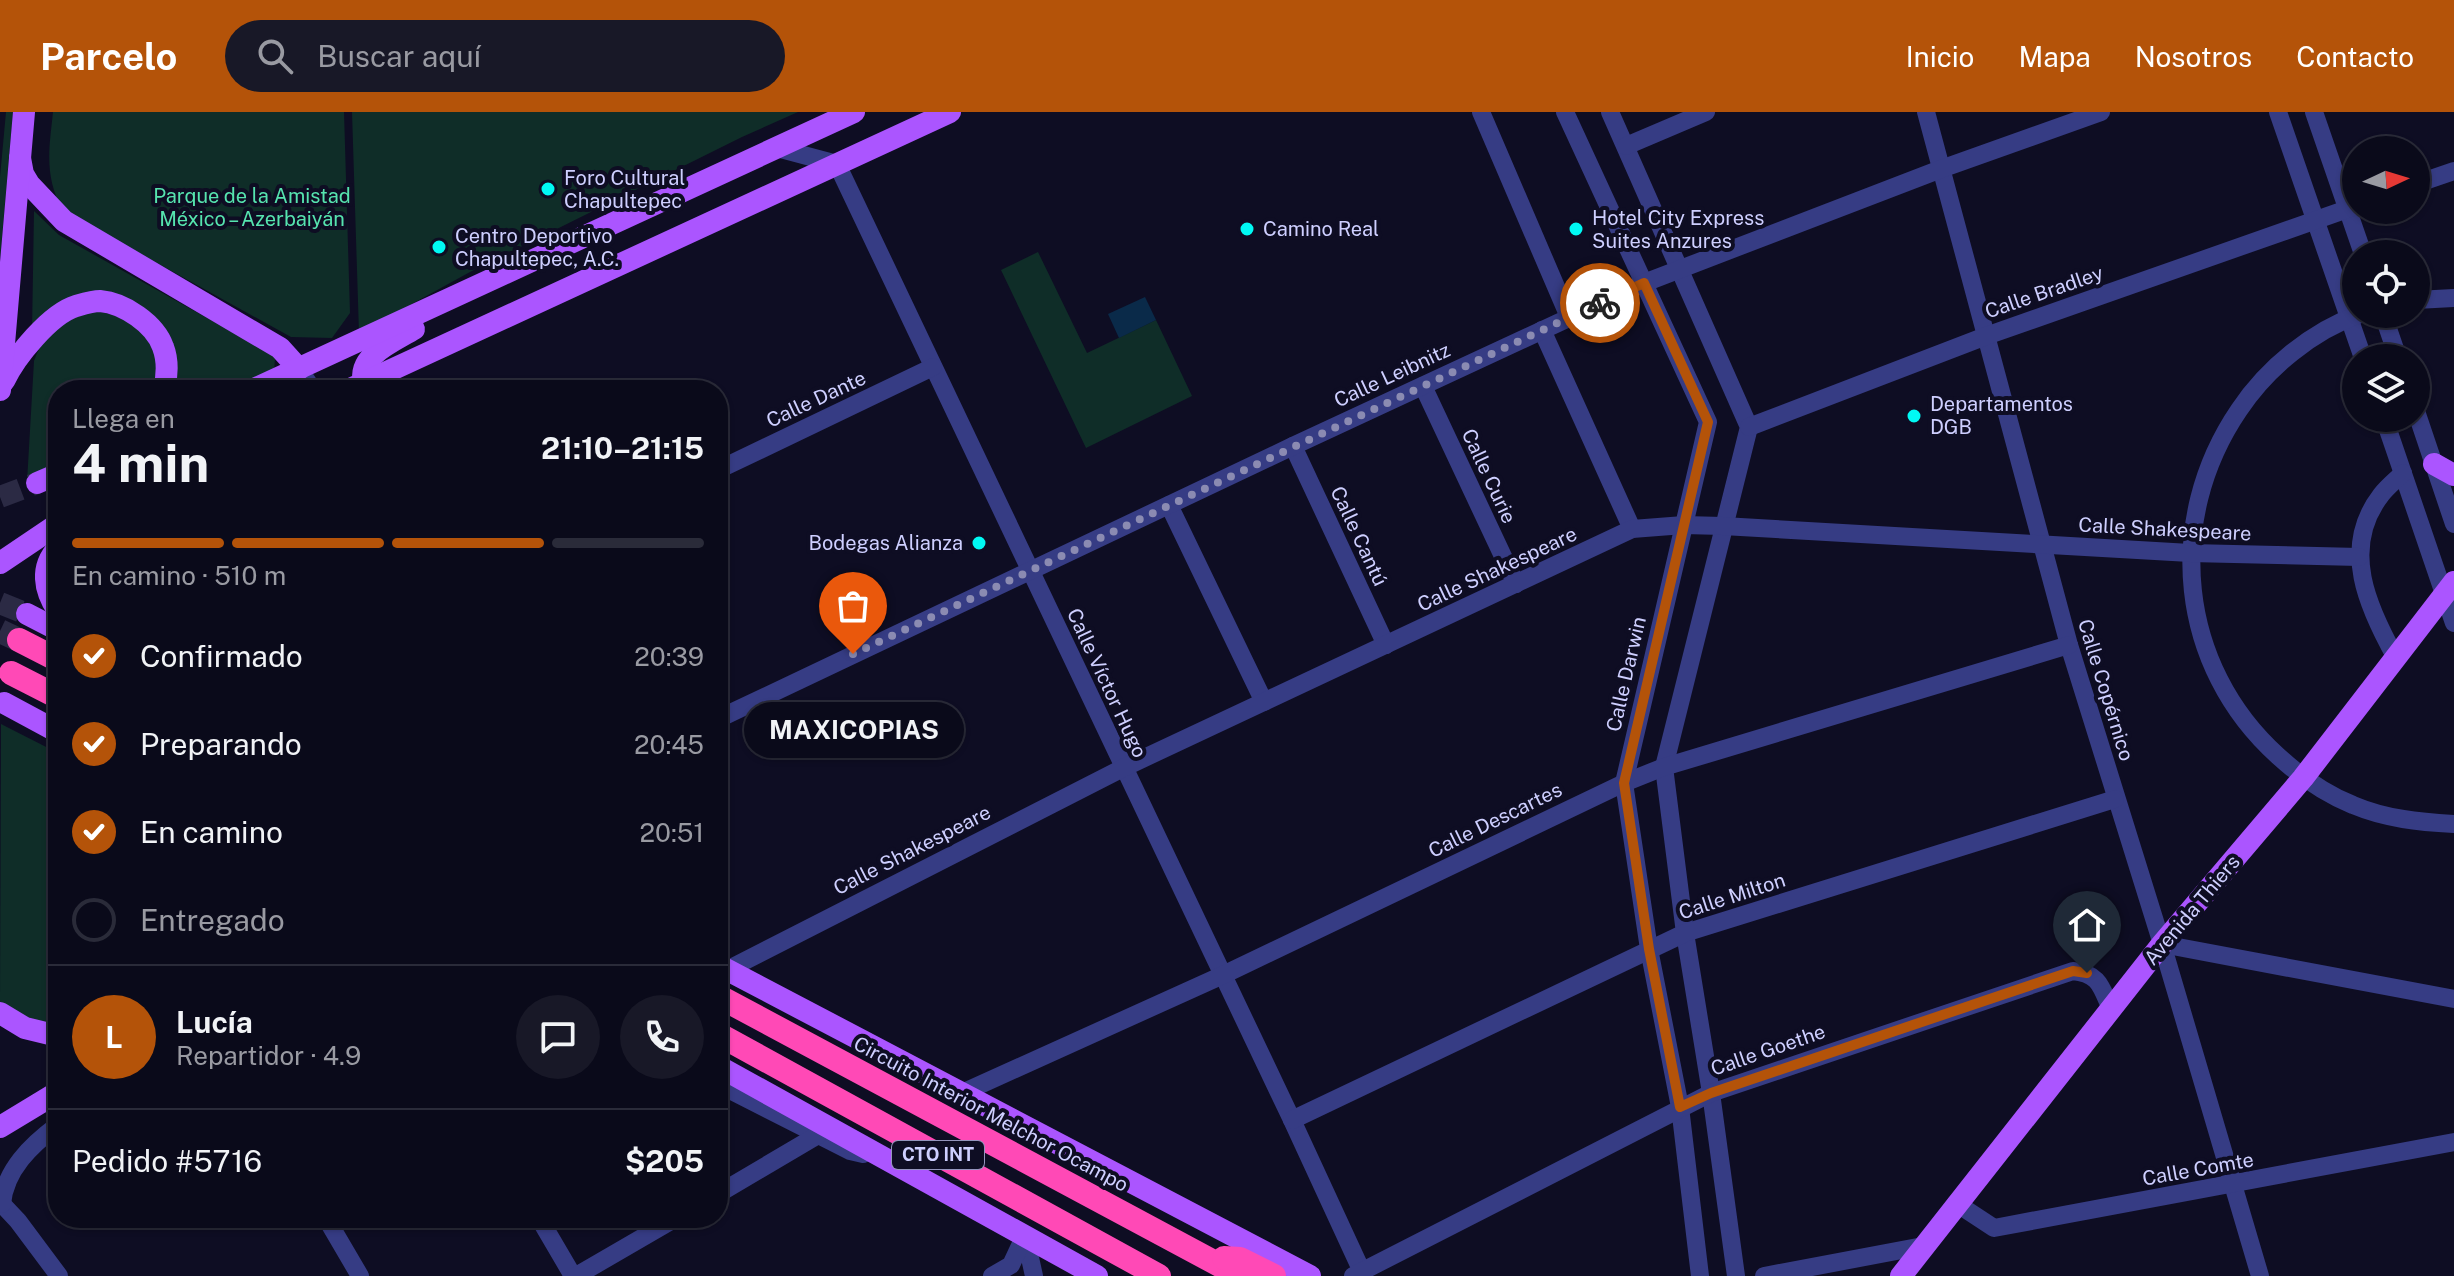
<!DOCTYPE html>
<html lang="es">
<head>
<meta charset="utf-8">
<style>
	:root { --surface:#0a0a1a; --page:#181827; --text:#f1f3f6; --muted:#999aa2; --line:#2a2b39; --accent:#b45309 }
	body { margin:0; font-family:"Public Sans",sans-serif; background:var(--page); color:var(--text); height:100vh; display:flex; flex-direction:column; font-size:30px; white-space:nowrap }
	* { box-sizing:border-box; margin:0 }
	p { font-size:26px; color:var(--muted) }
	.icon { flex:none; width:44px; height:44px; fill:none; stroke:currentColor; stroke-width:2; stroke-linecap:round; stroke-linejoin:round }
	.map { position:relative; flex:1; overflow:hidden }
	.panel { position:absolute; left:48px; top:268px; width:680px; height:848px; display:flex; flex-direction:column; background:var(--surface); border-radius:32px; box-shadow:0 2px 6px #0004,0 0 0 2px var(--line) }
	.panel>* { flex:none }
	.needle { width:52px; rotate:86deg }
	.buttons { position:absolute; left:2342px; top:24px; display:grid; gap:16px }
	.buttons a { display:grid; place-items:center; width:88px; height:88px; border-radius:50%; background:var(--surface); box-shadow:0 2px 6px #0004,0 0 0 2px var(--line); font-size:40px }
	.pin { position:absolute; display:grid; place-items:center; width:68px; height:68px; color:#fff; margin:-82px -34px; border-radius:50% 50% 50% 0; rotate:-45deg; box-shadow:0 0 8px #0007 }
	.pin .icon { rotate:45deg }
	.courier { position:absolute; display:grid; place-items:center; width:80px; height:80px; margin:-40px; border:6px solid #b45309; border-radius:50%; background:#fff; color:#222; box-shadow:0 2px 10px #0007 }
	.bubble { position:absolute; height:56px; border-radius:28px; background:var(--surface); box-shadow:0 2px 6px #0004,0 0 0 2px var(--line); font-size:26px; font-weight:700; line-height:56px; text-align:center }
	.summary em { font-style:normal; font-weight:700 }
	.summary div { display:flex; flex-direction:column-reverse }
	.summary { display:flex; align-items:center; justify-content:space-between; height:136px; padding:0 24px }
	h1 { font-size:52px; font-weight:700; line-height:60px }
	.bar { display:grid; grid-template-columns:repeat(4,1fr); gap:12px 8px; align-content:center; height:96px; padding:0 24px }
	.bar i { height:10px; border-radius:6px; background:var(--line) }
	.bar .selected { background:var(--accent) }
	.bar p { grid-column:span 4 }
	.line { display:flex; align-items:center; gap:20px; padding:0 24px; border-top:2px solid var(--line) }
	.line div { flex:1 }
	.round { display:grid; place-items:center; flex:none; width:84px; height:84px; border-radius:42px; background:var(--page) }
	ol { padding:0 24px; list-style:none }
	li { display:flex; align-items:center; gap:24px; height:88px }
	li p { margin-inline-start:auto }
	li .icon { padding:8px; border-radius:50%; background:var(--accent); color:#fff; stroke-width:4 }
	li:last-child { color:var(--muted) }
	li i { width:44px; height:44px; border:4px solid var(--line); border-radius:50% }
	header { display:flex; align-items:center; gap:48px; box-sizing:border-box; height:112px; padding:0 40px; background:var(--accent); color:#fff }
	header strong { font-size:38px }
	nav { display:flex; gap:44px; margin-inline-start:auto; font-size:28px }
	.search { width:560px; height:72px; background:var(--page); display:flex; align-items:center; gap:20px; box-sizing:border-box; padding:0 28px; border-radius:44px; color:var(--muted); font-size:30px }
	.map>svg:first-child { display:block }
	.green { fill:#0f2d28 }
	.water { fill:#0a2a49 }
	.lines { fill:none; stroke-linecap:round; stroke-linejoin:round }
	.major-tunnel { stroke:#2b2a44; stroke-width:22; stroke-dasharray:22 11; stroke-linecap:butt }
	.highway-tunnel { stroke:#2b2a44; stroke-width:24; stroke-dasharray:24 12; stroke-linecap:butt }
	.minor { stroke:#363c84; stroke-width:18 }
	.major { stroke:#ab55ff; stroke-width:22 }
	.highway { stroke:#ff49b6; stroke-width:24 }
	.done { stroke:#8b8bb2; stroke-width:8; stroke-dasharray:0 14.4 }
	.route { stroke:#b45309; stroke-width:10 }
	.poi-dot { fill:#00f9f4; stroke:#0e0d23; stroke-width:3 }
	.labels { text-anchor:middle; stroke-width:8; stroke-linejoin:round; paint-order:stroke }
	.shield { fill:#0e0d23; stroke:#9495bd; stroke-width:2 }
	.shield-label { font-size:18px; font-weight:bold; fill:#cecfff }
	.poi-label { font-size:20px; fill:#cecfff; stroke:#0e0d23; text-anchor:start }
	.park-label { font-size:20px; fill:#56e4af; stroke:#0e0d23 }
	.street-label { font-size:20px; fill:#cecfff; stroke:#0e0d23 }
</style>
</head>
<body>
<header>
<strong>Parcelo</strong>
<div class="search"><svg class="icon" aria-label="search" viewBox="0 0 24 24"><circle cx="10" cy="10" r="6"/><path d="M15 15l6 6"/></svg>Buscar aquí</div>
<nav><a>Inicio</a><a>Mapa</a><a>Nosotros</a><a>Contacto</a></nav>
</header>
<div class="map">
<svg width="2454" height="1164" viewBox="0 0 2454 1164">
	<rect width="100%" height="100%" fill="#0e0d23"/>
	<g class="green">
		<polygon points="6,0 13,0 0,148 0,65"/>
		<path d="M53,0h291l6,201 -18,25 -41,-1 -228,-126c-19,-35 -14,-61 -10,-99z"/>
		<polygon points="352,0 798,0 742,25 470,160 359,221"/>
		<polygon points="34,99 59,123 271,242 275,247 274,259 233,278 172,278 176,264 124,186 32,220"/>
		<polygon points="1038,140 1087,241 1156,208 1192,284 1086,336 1001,158"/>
		<path d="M96,199c28,4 57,22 61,52 1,9 -2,19 -2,27h-97v75l-31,17 7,-121c13,-35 28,-41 62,-50z"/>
		<polygon points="1,612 58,641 58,912 29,907 0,890"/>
	</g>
	<polygon class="water" points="1145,185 1156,208 1119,226 1108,202"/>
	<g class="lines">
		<g class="major-tunnel">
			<polyline points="0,385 37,371"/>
			<polyline points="0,491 27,502"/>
		</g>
		<polyline class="highway-tunnel" points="0,519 19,528"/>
		<g class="minor">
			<polyline points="1481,0 1569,205"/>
			<polyline points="1565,0 1708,310 1624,671 1649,837 1680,995 1700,1164"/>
			<polyline points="1610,0 1749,315 1664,655 1685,821 1711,981 1736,1164"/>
			<polyline points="1926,0 2069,533 2162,832 2260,1164"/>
			<polyline points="2278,0 2363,246"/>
			<polyline points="2314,0 2363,142"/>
			<polyline points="1626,34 1706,0"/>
			<polyline points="777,36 837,52 1292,1008 1364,1164"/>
			<polyline points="2416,72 2454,59"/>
			<polyline points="2416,188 2454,186"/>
			<path d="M2360,202c-48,17 -93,54 -121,96 -75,110 -61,256 39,346 22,20 47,38 75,49 33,14 67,17 101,19"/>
			<polyline points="2383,202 2398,246"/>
			<polyline points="1542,218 1632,417"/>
			<polyline points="299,257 313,278"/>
			<polyline points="1423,274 1516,472"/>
			<polyline points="2416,299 2454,412"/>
			<polyline points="2384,306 2454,511"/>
			<polyline points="1749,315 1986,224 2356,94"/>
			<polyline points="1293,334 1386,533"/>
			<polyline points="718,358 933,255"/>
			<polyline points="1169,393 1264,590"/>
			<path d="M2396,546c-28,-50 -56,-110 -15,-163 6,-8 15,-15 22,-22"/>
			<polyline points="718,607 1293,334 1644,171 1941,57 2101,0"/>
			<polyline points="2162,832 2454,887"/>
			<polyline points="727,858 1123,656 1632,417 1684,413 1723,414 2190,441 2359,445"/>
			<polyline points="718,972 850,1039 863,1042"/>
			<polyline points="962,981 1223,863 1624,671 1664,655 2069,533"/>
			<polyline points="1292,1008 1685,821 2115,687"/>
			<polyline points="718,1082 818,1023"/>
			<polyline points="0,1090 18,1109 59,1164"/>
			<polyline points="1956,1091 1994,1116 2454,1030"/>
			<path d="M2,1092c3,-34 29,-59 56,-79"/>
			<polyline points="326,1106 360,1164"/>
			<polyline points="539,1106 573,1164"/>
			<polyline points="1025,1123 1034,1164"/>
			<polyline points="576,1164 676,1106"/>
			<polyline points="992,1164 1011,1153 1025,1123"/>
			<path d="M1353,1164l358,-183 362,-122c27,3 28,16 38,38"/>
			<polyline points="1764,1164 1923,1134"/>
		</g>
		<g class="major">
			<polyline points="20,46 23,62 29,72 64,109 280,236 299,257"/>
			<path d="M4,269c11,-24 46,-67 72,-75 7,-2 17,-5 24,-5 24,2 55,23 63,46 5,13 4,30 1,43"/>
			<path d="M364,271c-7,-28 31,-42 50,-54"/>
			<polyline points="0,278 24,0"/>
			<polyline points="252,278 854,0"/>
			<polyline points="348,278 950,0"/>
			<polyline points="2434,352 2454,363"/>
			<polyline points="37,371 58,362"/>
			<path d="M58,436c-18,19 -14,42 0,63"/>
			<polyline points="0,451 58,412"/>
			<polyline points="27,502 58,518"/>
			<polyline points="4,591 58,620"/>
			<polyline points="718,853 1310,1164"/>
			<polyline points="0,901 25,916 58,924"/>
			<polyline points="718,954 1097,1164"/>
			<polyline points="0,1015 58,980"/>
			<polyline points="1901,1164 2162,832 2303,666 2454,470"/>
		</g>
		<g class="highway">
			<polyline points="19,528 58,548"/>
			<polyline points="11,561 58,585"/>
			<polyline points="718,884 1240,1164"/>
			<polyline points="718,922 1159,1164"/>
			<polyline points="1224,1146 1240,1147 1274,1164"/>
		</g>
	</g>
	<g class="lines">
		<polyline class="done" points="853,542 1600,191"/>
		<polyline class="route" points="1600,191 1644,171 1708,310 1624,671 1649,837 1680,995 1711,981 2073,859 2087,861"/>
	</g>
	<g class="poi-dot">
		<circle cx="548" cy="77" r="8"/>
		<circle cx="1247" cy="117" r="8"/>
		<circle cx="1576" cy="117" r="8"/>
		<circle cx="439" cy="135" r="8"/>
		<circle cx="1914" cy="304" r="8"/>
		<circle cx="979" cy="431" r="8"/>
	</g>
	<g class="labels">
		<rect class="shield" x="892" y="1029" width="92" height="28" rx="6"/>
		<g class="shield-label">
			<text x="938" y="1049">CTO INT</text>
		</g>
		<g class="poi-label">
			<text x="564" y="73">Foro Cultural<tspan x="564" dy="23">Chapultepec</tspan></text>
			<text x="1592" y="113">Hotel City Express<tspan x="1592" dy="23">Suites Anzures</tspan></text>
			<text x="1263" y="124">Camino Real</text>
			<text x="455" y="131">Centro Deportivo<tspan x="455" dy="23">Chapultepec, A.C.</tspan></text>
			<text x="1930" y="299">Departamentos<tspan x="1930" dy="23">DGB</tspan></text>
			<text x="963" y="438" text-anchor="end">Bodegas Alianza</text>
		</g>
		<g class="park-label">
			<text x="252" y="91">Parque de la Amistad<tspan x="252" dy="23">México – Azerbaiyán</tspan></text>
		</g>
		<g class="street-label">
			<text transform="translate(2044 180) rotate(-19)" y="7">Calle Bradley</text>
			<text transform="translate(1392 263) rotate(-25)" y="7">Calle Leibnitz</text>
			<text transform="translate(816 287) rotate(-25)" y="7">Calle Dante</text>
			<text transform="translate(1489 364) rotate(65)" y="7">Calle Curie</text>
			<text transform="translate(2165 417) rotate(3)" y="7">Calle Shakespeare</text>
			<text transform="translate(1359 424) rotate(65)" y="7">Calle Cantú</text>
			<text transform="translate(1497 457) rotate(-25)" y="7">Calle Shakespeare</text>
			<text transform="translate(1626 562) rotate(-77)" y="7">Calle Darwin</text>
			<text transform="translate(1107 571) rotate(65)" y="7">Calle Víctor Hugo</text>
			<text transform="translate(2106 578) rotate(73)" y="7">Calle Copérnico</text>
			<text transform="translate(1495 708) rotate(-26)" y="7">Calle Descartes</text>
			<text transform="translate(912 738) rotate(-27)" y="7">Calle Shakespeare</text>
			<text transform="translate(1732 784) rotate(-18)" y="7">Calle Milton</text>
			<text transform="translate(2192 798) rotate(-50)" y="7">Avenida Thiers</text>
			<text transform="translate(1768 938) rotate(-19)" y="7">Calle Goethe</text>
			<text transform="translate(991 1002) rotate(28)" y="7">Circuito Interior Melchor Ocampo</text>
			<text transform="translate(2198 1057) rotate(-10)" y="7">Calle Comte</text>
		</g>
	</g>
</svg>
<div class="buttons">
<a><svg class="needle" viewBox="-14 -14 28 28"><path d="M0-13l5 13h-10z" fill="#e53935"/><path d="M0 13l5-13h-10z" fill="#999aa2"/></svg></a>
<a><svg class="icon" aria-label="locate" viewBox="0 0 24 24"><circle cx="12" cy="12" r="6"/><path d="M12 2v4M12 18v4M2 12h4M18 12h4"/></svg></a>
<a><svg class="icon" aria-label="layers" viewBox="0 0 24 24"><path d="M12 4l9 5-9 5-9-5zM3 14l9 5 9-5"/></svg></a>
</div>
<div class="pin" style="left:853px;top:542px;background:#ea580c"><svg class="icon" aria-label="bag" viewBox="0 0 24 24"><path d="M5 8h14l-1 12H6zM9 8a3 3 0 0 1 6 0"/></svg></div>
<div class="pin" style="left:2087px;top:861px;background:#1f2937"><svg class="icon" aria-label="home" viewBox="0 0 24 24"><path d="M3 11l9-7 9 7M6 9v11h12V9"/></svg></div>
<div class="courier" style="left:1600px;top:191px"><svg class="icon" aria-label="bike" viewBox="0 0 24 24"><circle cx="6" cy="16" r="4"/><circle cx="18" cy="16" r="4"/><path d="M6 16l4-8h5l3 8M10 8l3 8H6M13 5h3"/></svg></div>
<div class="bubble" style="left:744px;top:590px;width:220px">MAXICOPIAS</div>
<section class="panel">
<div class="summary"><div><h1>4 min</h1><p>Llega en</p></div><em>21:10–21:15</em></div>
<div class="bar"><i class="selected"></i><i class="selected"></i><i class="selected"></i><i></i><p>En camino · 510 m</p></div>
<ol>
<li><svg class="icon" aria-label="check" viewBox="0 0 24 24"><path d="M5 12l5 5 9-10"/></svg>Confirmado<p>20:39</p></li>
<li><svg class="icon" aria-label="check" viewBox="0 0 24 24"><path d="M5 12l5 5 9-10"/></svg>Preparando<p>20:45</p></li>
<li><svg class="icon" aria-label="check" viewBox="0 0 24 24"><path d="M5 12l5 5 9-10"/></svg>En camino<p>20:51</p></li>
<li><i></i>Entregado</li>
</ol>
<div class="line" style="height:144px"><b class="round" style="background:var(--accent);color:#fff">L</b><div><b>Lucía</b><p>Repartidor · 4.9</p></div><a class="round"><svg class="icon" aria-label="chat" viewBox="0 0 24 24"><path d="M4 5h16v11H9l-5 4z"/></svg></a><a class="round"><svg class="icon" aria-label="phone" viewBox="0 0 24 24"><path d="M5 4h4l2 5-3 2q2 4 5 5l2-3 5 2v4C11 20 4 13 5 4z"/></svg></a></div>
<div class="line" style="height:104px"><div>Pedido #5716</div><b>$205</b></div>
</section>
</div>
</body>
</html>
